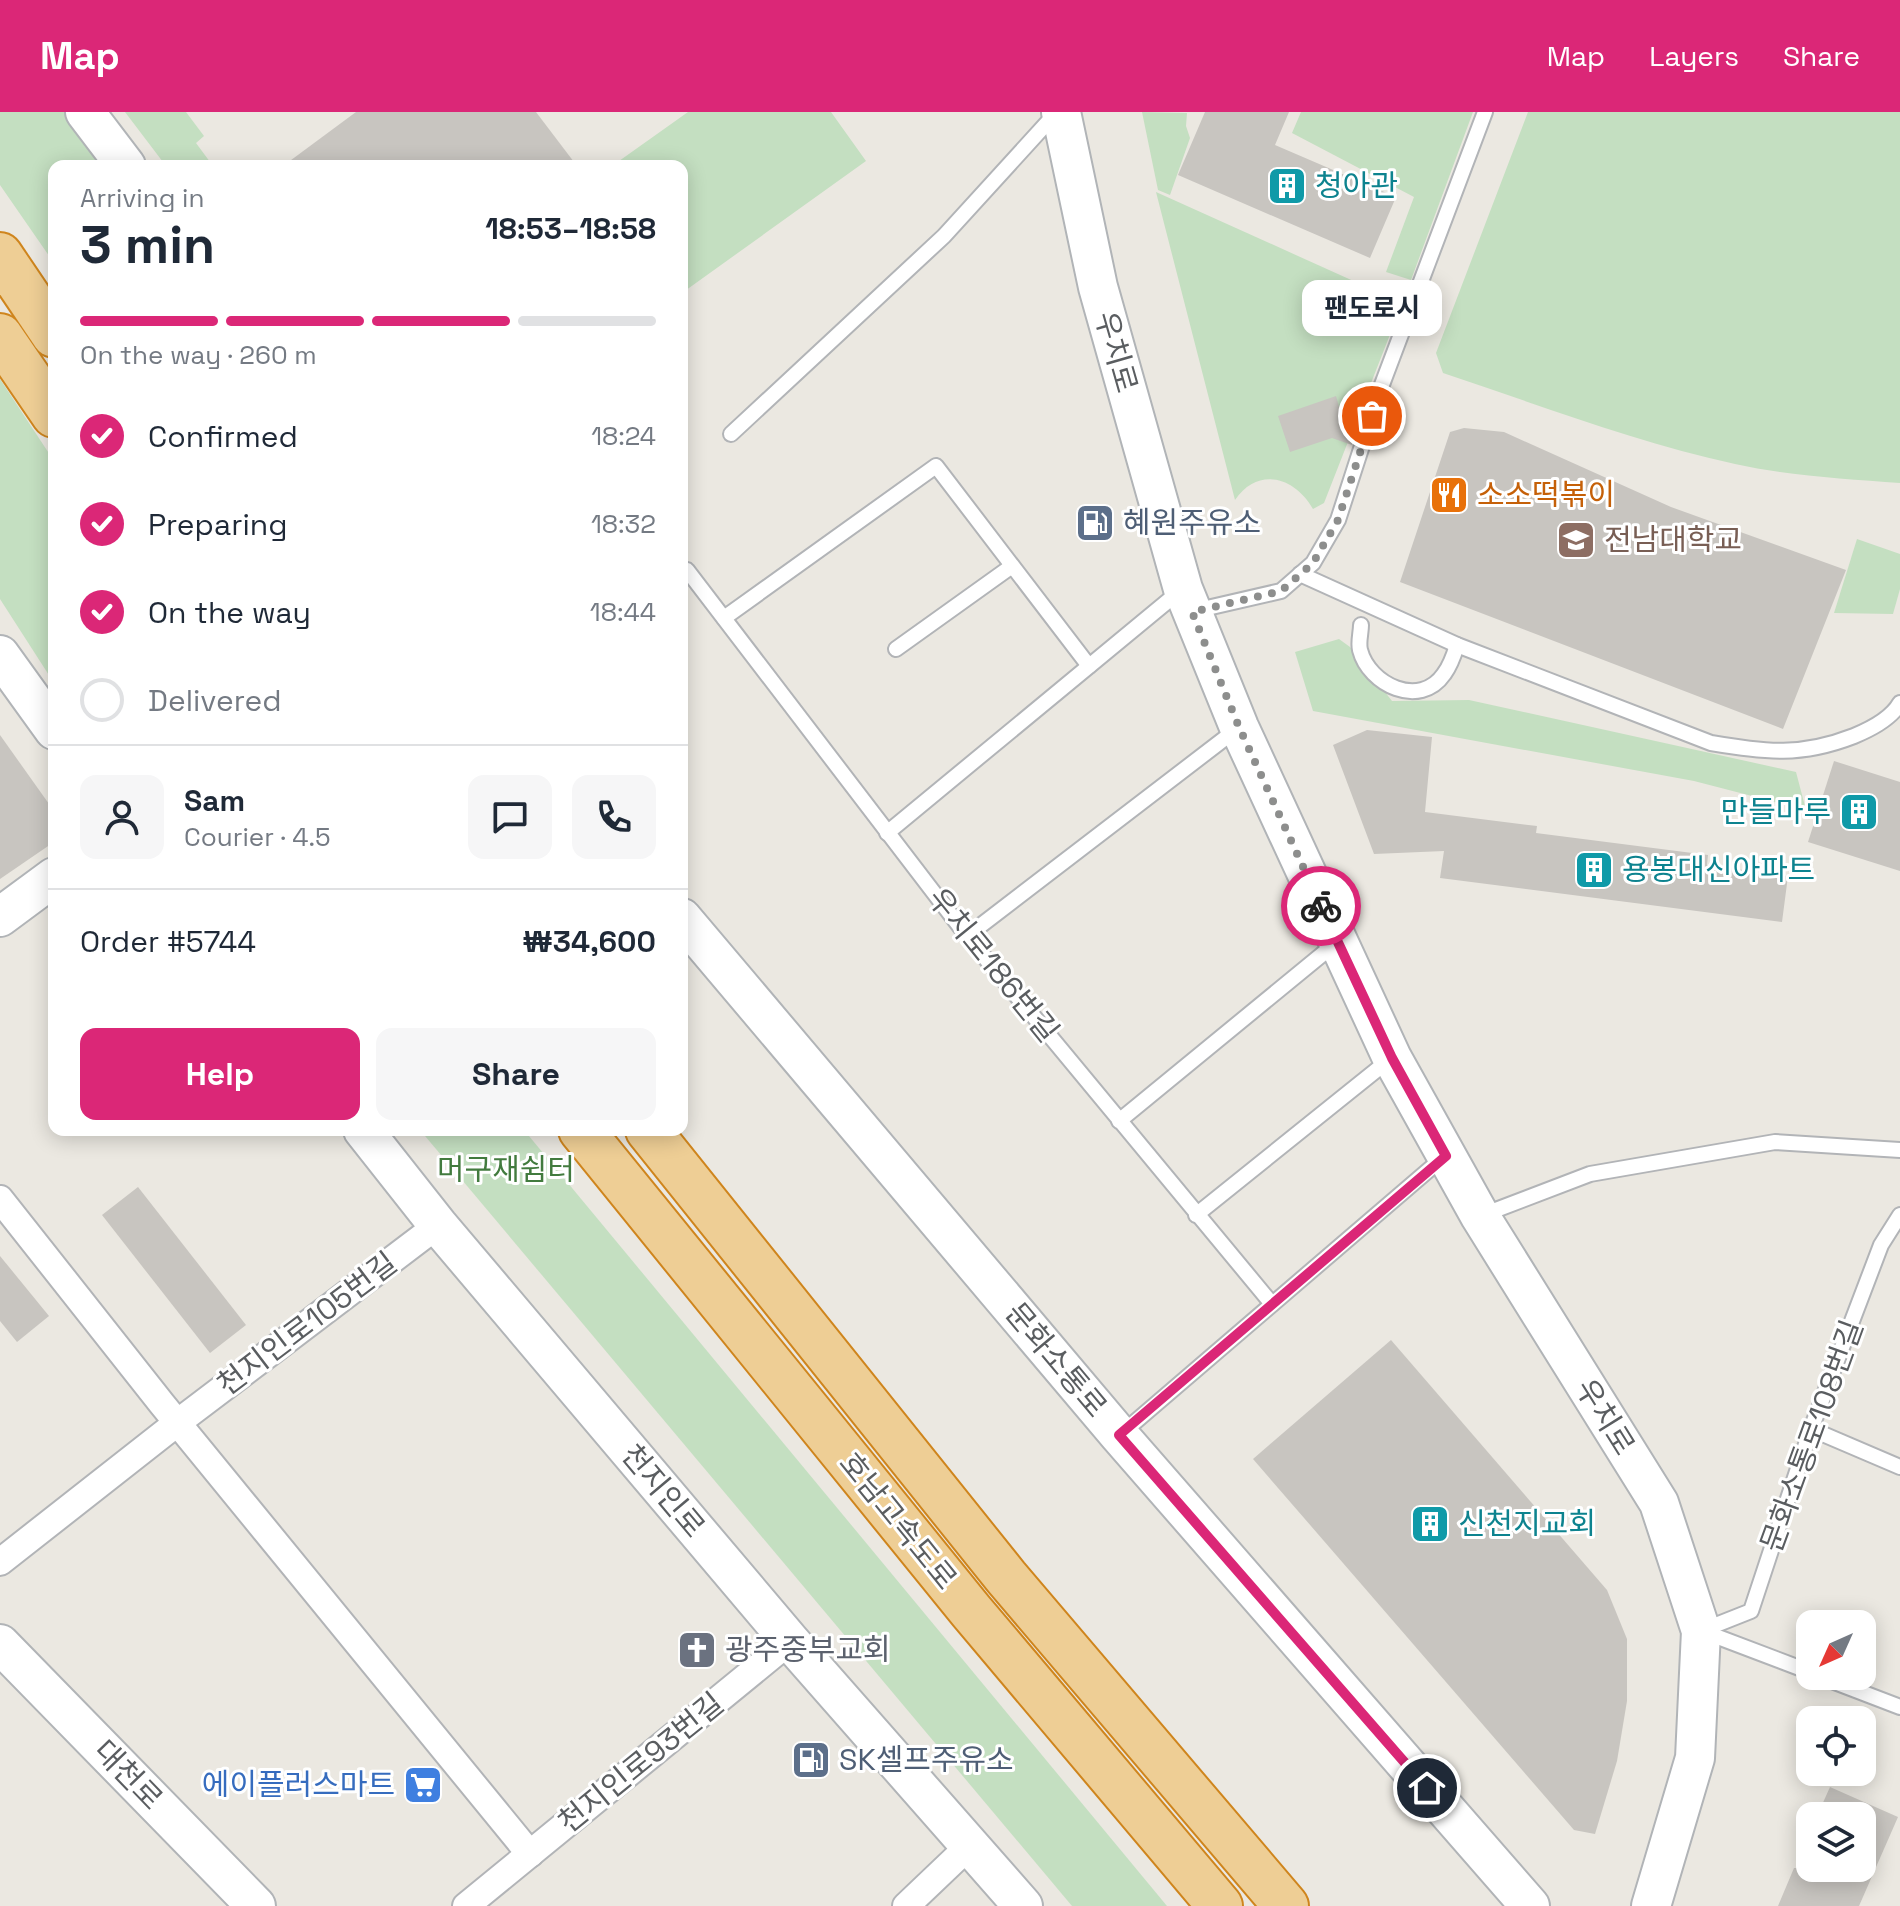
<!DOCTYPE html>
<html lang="en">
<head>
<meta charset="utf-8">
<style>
	:root { --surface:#fff; --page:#f6f6f7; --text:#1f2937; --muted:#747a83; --line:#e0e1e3; --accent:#db2777 }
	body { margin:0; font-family:"Space Grotesk","Noto Sans KR",sans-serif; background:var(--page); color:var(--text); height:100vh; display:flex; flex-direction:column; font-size:30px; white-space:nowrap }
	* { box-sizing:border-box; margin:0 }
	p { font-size:26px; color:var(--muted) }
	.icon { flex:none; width:44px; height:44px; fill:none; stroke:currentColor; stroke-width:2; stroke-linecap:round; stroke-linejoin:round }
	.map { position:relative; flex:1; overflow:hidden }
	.details { position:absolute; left:48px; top:48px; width:640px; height:976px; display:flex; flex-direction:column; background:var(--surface); border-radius:16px; box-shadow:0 4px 20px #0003 }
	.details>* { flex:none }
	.needle { width:52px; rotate:225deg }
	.fabs { position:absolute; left:1796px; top:1498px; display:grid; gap:16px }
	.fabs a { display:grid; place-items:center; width:80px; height:80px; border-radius:16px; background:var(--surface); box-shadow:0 4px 20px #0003; font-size:40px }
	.pin { position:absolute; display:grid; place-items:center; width:68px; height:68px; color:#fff; margin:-34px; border:4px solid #fff; border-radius:50%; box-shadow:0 2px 8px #0007 }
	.courier { position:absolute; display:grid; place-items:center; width:80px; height:80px; margin:-40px; border:6px solid #db2777; border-radius:50%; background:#fff; color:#222; box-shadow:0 2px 10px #0007 }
	.bubble { position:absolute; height:56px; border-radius:16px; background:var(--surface); box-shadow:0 4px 20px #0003; font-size:26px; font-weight:700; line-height:56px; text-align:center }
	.summary em { font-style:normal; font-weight:700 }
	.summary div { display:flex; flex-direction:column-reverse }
	.summary { display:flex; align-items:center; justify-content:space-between; height:136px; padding:0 32px }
	h1 { font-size:52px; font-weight:700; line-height:60px }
	.bar { display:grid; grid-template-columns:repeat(4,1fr); gap:12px 8px; align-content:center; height:96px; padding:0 32px }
	.bar i { height:10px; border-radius:6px; background:var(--line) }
	.bar .active { background:var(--accent) }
	.bar p { grid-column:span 4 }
	.line { display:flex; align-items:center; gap:20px; padding:0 32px; border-top:2px solid var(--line) }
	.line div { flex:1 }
	.round { display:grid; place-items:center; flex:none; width:84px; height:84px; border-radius:16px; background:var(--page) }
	ol { padding:0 32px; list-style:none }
	li { display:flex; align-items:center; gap:24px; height:88px }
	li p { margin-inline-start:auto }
	li .icon { padding:8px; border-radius:50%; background:var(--accent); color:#fff; stroke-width:4 }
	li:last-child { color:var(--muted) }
	li i { width:44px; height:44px; border:4px solid var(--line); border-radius:50% }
	.action { display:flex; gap:16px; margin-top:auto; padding:16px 32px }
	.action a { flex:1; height:92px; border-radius:16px; background:var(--accent); color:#fff; font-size:32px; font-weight:700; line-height:92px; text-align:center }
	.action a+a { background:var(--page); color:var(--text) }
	header { display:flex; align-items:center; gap:48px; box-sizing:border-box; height:112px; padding:0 40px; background:var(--accent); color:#fff }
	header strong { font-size:38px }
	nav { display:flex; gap:44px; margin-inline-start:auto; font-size:28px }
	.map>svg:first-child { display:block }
	.green { fill:#c4dfc1 }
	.building { fill:#c8c5c0 }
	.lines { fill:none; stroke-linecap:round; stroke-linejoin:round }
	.lane-casing { stroke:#b2b4b7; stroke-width:18 }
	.street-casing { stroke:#b2b4b7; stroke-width:30 }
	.secondary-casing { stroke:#b1b4b7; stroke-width:42 }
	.highway-casing { stroke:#cf851d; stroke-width:48 }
	.lane { stroke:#fff; stroke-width:14 }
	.street { stroke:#fff; stroke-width:26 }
	.secondary { stroke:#fff; stroke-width:38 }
	.highway { stroke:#eece95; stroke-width:44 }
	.done { stroke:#8d8e8d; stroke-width:8; stroke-dasharray:0 14.4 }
	.route { stroke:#db2777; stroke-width:10 }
	.labels { text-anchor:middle; stroke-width:6; stroke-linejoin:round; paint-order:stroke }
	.culture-label { font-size:30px; fill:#0d838f; stroke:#fff; text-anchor:start }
	.street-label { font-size:30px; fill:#5a5d60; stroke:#fff }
	.food-label { font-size:30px; fill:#c56008; stroke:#fff; text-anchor:start }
	.service-label { font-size:30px; fill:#4e5e75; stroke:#fff; text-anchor:start }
	.education-label { font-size:30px; fill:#785e54; stroke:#fff; text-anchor:start }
	.park-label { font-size:30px; fill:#427b3e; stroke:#fff }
	.worship-label { font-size:30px; fill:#5b616d; stroke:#fff; text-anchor:start }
	.shop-label { font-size:30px; fill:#366cbe; stroke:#fff; text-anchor:end }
</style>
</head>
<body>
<header>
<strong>Map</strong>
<nav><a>Map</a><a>Layers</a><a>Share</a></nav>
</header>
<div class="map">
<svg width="1900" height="1794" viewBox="0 0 1900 1794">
	<rect width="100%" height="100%" fill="#ebe8e1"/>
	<g class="green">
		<polygon points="0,0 64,0 103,54 54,54 54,151 0,73"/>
		<polygon points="125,0 186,0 204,24 196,31 213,54 166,54"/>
		<polygon points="688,0 831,0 866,49 682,181 682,54 612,54"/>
		<polygon points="1142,0 1187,1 1186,14 1190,26 1170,83 1158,78"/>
		<polygon points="1301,0 1473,0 1411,168 1386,160 1414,85 1292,21"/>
		<path d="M1528,0h372v371c-54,-4 -111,-7 -165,-19 -99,-22 -196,-59 -292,-91l-7,-20z"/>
		<path d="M1156,80l233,105 11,12 -76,194 -11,6c-18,-32 -55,-43 -78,-9z"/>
		<polygon points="0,267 54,349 54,571 0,487"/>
		<polygon points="1857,427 1900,442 1900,477 1893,502 1834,501"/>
		<polygon points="1339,527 1350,535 1392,589 1469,588 1796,660 1806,698 1694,669 1313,599 1295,540"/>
		<polygon points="420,1018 524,1018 1167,1794 1072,1794"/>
	</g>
	<g class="building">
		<polygon points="356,0 536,0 577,54 283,54"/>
		<polygon points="1205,0 1289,0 1275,33 1396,85 1370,146 1178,63"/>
		<polygon points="1336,284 1340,298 1361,306 1352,333 1332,326 1290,340 1278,304"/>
		<polygon points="1464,316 1504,320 1671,395 1846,458 1783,617 1400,470 1450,320"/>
		<polygon points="1367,618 1432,625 1425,700 1537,714 1536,721 1708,743 1707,753 1788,764 1782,810 1440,766 1444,739 1374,742 1333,633"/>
		<polygon points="0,623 54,699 54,730 0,767"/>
		<polygon points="1834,649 1900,670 1900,759 1808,730"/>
		<polygon points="138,1075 246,1213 210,1241 102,1103"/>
		<polygon points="0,1144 49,1204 17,1230 0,1209"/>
		<polygon points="1391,1228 1607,1478 1627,1527 1627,1589 1617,1649 1595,1722 1574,1718 1253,1347"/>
		<polygon points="1830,1675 1898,1705 1859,1794 1778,1794 1794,1756 1862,1756 1862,1704 1817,1704"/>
	</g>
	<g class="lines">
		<g class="lane-casing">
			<g id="lane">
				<polyline points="731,322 944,124 1057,0"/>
				<polyline points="682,462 687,458 967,824 1272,1192"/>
				<path d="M1300,462l157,71 254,98c56,9 89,14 143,-7 17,-7 37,-17 46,-33"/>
				<polyline points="1194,499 1281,479 1313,451 1338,408 1380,278 1485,0"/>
				<polyline points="724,506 936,354 1089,554"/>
				<path d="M1361,513c0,8 -3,17 -1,25 9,35 60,59 84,24 6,-8 10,-19 13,-29"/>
				<polyline points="896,537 1012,454"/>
				<polyline points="887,721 1180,479"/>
				<polyline points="967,824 1237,617"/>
				<polyline points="1119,1009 1336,831"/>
				<polyline points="1196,1103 1389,948"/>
				<polyline points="1480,1104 1590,1062 1775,1030 1900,1038"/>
				<polyline points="1811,1317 1900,1355"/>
				<polyline points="1121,1322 1445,1044"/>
				<polyline points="1703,1518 1751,1499 1811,1317 1881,1133 1900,1103"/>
				<polyline points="1702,1519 1810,1560"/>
				<polyline points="1819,1564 1900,1595"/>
			</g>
		</g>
		<g class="street-casing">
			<g id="street">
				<polyline points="0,1087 162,1292 530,1742"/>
				<polyline points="0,1450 177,1311 438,1113"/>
				<polyline points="466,1794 790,1529"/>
				<polyline points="906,1794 969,1734"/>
			</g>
		</g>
		<g class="secondary-casing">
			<g id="secondary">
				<polyline points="85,0 126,54"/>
				<polyline points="1061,0 1098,175 1183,477 1239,615 1392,946 1480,1104 1659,1391 1701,1519 1695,1646 1651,1794"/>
				<polyline points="0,543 54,618"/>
				<polyline points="0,805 54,765"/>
				<polyline points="682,806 1119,1323 1530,1794"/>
				<polyline points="363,1018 438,1113 790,1529 1023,1794"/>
				<polyline points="0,1532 256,1794"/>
			</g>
		</g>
		<g class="highway-casing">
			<g id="highway">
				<polyline points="0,143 54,223"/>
				<polyline points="0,224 54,303"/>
				<polyline points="581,1018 971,1499 1220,1794"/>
				<polyline points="648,1018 1006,1465 1286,1794"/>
			</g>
		</g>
		<use href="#lane" class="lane"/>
		<use href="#street" class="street"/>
		<use href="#secondary" class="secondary"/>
		<use href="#highway" class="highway"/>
	</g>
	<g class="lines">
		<polyline class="done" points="1321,794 1239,615 1192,500 1281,479 1313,451 1338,408 1372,304"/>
		<polyline class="route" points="1321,794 1392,946 1446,1044 1119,1323 1427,1676"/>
	</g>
	<defs>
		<g id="building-square" transform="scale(2)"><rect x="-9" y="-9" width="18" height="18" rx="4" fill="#0f9aa8" stroke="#fff"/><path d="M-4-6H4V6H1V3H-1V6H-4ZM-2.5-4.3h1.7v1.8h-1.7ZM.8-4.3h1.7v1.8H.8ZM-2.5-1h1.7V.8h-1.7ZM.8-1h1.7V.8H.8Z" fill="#fff"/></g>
		<g id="restaurant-square" transform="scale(2)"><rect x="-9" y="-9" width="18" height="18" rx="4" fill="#e8710a" stroke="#fff"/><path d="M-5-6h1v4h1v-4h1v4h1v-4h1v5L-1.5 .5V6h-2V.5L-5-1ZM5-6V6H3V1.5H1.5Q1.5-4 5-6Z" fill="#fff"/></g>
		<g id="fuel-square" transform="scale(2)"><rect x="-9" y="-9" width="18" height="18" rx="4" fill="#5c6f8a" stroke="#fff"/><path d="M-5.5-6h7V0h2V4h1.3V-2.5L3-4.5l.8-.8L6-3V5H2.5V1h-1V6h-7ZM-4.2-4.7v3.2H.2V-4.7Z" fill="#fff"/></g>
		<g id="university-square" transform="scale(2)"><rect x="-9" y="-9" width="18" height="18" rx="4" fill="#8d6e63" stroke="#fff"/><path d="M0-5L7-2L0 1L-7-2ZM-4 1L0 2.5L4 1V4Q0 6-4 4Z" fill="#fff"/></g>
		<g id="church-square" transform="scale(2)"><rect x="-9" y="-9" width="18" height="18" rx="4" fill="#6b7280" stroke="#fff"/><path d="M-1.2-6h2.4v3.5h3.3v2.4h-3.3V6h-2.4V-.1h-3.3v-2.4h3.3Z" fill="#fff"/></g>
		<g id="supermarket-square" transform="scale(2)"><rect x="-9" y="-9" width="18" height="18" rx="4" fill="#3f7fe0" stroke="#fff"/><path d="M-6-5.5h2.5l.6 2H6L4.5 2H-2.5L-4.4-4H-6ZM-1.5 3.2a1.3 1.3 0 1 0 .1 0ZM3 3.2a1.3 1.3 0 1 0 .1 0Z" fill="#fff"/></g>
	</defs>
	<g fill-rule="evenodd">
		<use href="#building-square" x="1287" y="74"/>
		<use href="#restaurant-square" x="1449" y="383"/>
		<use href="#fuel-square" x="1095" y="411"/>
		<use href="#university-square" x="1576" y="428"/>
		<use href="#building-square" x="1859" y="700"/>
		<use href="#building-square" x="1594" y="758"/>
		<use href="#building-square" x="1430" y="1412"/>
		<use href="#church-square" x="697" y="1538"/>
		<use href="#fuel-square" x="811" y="1648"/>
		<use href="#supermarket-square" x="423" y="1673"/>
	</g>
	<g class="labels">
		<g class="culture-label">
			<text x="1315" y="84">청아관</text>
			<text x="1831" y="710" text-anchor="end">만들마루</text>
			<text x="1622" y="768">용봉대신아파트</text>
			<text x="1458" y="1422">신천지교회</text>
		</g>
		<g class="street-label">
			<text transform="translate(1116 240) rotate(74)" y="10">우치로</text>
			<text transform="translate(993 853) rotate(51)" y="10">우치로186번길</text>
			<text transform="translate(307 1212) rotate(-37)" y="10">천지인로105번길</text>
			<text transform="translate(1056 1248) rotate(50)" y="10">문화소통로</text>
			<text transform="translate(1605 1305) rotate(58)" y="10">우치로</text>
			<text transform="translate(1812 1324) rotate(-70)" y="10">문화소통로108번길</text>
			<text transform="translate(663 1379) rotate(50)" y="10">천지인로</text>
			<text transform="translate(898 1409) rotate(51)" y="10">호남고속도로</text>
			<text transform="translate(641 1651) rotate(-39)" y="10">천지인로93번길</text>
			<text transform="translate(128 1663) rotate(46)" y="10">대천로</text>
		</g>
		<g class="food-label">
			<text x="1477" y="393">소소떡볶이</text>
		</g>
		<g class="service-label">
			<text x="1123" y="421">혜원주유소</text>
			<text x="839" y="1658">SK셀프주유소</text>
		</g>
		<g class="education-label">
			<text x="1604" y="438">전남대학교</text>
		</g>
		<g class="park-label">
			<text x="506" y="1068">머구재쉼터</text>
		</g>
		<g class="worship-label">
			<text x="725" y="1548">광주중부교회</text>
		</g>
		<g class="shop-label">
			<text x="395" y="1683">에이플러스마트</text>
		</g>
	</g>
</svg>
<div class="fabs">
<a><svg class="needle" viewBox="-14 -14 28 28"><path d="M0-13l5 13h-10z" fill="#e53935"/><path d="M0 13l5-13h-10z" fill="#747a83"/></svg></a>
<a><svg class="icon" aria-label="locate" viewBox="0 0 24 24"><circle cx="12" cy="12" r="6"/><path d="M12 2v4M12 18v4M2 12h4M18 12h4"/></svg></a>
<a><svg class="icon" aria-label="layers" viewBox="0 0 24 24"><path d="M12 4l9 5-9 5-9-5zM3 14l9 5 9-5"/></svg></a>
</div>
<div class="pin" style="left:1372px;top:304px;background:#ea580c"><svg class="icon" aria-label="bag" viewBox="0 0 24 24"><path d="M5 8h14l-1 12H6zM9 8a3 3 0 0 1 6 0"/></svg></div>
<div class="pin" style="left:1427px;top:1676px;background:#1f2937"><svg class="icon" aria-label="home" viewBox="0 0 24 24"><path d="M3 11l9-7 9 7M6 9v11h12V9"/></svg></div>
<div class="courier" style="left:1321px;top:794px"><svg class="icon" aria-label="bike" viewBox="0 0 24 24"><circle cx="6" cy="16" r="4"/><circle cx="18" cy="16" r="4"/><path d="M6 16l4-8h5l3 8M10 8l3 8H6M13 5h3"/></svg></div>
<div class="bubble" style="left:1302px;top:168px;width:140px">팬도로시</div>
<section class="details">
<div class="summary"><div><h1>3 min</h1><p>Arriving in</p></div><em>18:53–18:58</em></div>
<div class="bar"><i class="active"></i><i class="active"></i><i class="active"></i><i></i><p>On the way · 260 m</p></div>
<ol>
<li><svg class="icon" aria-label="check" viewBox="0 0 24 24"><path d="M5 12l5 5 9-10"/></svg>Confirmed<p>18:24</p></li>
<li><svg class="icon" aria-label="check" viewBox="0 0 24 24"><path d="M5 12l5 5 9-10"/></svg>Preparing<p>18:32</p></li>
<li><svg class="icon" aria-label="check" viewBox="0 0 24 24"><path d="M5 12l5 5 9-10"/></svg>On the way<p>18:44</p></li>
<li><i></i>Delivered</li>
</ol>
<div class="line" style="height:144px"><a class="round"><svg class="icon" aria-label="person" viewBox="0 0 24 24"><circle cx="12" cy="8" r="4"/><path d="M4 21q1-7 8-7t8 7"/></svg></a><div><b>Sam</b><p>Courier · 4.5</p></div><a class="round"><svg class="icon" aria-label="chat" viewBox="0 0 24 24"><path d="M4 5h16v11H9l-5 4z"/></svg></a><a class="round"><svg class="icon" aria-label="phone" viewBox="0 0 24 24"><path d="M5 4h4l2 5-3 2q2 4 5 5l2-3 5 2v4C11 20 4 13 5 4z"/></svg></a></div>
<div class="line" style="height:104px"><div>Order #5744</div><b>₩34,600</b></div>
<div class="action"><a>Help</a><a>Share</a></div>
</section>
</div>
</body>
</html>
